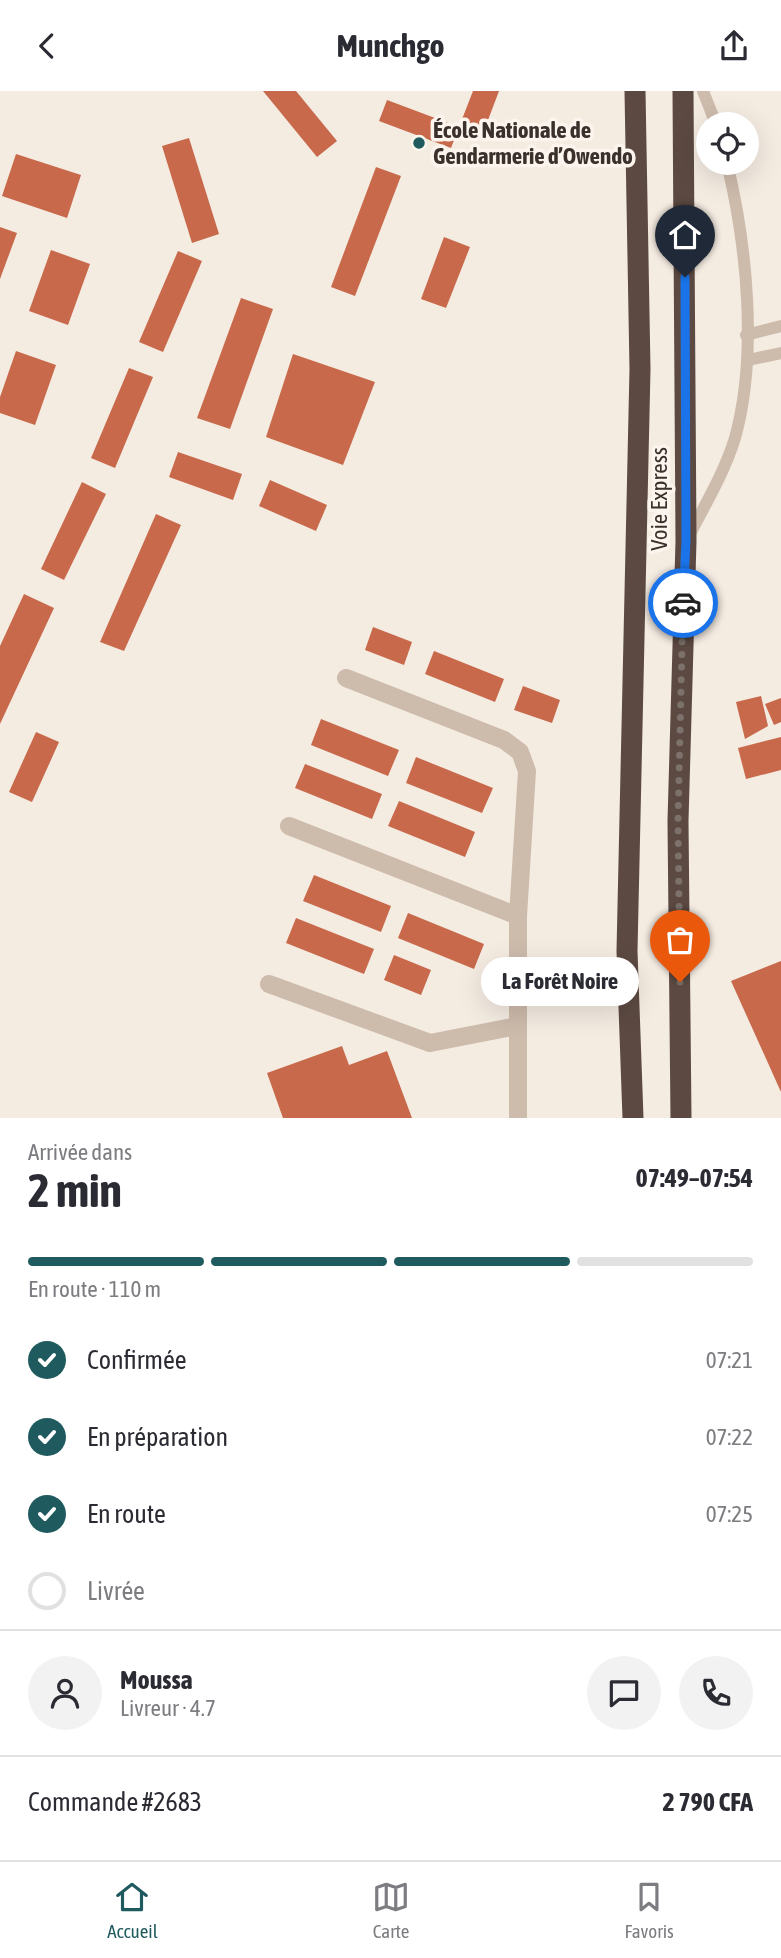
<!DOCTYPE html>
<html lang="fr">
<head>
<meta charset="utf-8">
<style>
	:root { --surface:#fff; --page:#f2f2f3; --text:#2b2b33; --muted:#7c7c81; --line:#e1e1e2; --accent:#1f5a5e }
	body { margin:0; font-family:"Asap Condensed",sans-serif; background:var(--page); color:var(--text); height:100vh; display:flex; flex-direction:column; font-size:26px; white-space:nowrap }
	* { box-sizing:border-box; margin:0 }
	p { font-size:23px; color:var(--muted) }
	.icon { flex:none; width:38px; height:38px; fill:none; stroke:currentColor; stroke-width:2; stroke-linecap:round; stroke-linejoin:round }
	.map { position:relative; height:1027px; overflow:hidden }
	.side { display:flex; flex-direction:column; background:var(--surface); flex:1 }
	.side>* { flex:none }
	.tools { position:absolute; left:696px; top:21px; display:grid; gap:14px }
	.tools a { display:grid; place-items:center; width:63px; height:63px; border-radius:50%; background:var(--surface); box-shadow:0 7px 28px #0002; font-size:35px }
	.pin { position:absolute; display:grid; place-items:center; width:60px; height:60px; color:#fff; margin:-72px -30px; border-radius:50% 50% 50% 0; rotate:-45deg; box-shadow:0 0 7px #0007 }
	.pin .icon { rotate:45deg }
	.courier { position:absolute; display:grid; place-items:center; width:70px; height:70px; margin:-35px; border:5px solid #1a73e8; border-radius:50%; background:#fff; color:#222; box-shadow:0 2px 9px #0007 }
	.bubble { position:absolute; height:49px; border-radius:24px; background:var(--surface); box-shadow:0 7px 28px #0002; font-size:23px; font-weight:700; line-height:49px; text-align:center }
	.overview em { font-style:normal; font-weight:700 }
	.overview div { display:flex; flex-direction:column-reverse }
	.overview { display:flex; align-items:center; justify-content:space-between; height:119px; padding:0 28px }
	h1 { font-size:46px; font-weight:700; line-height:52px }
	.bar { display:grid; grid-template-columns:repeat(4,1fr); gap:10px 7px; align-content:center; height:84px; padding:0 28px }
	.bar i { height:9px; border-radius:5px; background:var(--line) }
	.bar .on { background:var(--accent) }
	.bar p { grid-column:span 4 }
	.line { display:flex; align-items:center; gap:18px; padding:0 28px; border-top:2px solid var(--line) }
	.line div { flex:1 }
	.round { display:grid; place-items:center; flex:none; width:74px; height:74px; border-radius:37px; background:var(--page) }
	ol { padding:0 28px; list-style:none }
	li { display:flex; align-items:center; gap:21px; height:77px }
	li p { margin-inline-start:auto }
	li .icon { padding:7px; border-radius:50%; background:var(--accent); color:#fff; stroke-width:4 }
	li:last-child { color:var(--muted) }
	li i { width:38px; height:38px; border:4px solid var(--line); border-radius:50% }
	header { display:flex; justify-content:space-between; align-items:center; height:91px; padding:0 28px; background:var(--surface); font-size:32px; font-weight:700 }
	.dock { display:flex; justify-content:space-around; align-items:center; height:98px; border-top:2px solid var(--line); background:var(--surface); font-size:19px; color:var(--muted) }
	.dock a { display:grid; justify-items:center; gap:4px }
	.dock .on { color:var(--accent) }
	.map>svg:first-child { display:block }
	.building { fill:#c8694b }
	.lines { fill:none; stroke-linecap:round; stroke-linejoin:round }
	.lane { stroke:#cdbbac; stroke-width:12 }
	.street { stroke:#cdbbac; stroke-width:18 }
	.highway { stroke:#5c4a42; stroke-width:21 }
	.done { stroke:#7c716b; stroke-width:7; stroke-dasharray:0 12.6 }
	.route { stroke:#1a73e8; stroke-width:9 }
	.poi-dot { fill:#1f5a5e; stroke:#fbf5ee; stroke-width:2.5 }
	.labels { text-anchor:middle; stroke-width:7; stroke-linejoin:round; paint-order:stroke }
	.poi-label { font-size:23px; font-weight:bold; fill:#3b302b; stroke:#fbf5ee; text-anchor:start }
	.street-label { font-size:23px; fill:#3b302b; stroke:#fbf5ee }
</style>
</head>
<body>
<header><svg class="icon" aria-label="back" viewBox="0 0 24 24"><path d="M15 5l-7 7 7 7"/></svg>Munchgo<svg class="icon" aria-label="share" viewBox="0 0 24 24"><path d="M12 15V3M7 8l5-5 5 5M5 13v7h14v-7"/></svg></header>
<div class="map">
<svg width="781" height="1027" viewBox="0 0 781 1027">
	<rect width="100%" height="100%" fill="#f4ebe1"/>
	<g class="building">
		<polygon points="263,0 296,0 337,50 317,66"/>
		<polygon points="473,0 499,0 482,45 459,36"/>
		<polygon points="387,9 459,36 451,57 379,30"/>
		<polygon points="189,47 219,143 192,152 162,55"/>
		<polygon points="16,63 81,84 67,127 2,105"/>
		<polygon points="376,76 401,85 355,205 331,196"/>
		<polygon points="0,136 17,142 0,188"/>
		<polygon points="444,146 470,156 446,217 421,208"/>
		<polygon points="51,159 90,173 68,234 29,220"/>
		<polygon points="178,160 202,170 163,261 139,251"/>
		<polygon points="241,207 273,218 230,338 197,327"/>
		<polygon points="16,260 56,274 35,334 0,322 0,306"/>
		<polygon points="293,263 375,291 343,374 266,346"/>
		<polygon points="129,277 153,286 115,377 91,367"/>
		<polygon points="178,361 242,383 233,409 169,386"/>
		<polygon points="270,389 327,414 316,440 259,415"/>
		<polygon points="82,391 106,403 64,489 41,478"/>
		<polygon points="156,423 181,434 124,560 100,551"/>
		<polygon points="24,503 54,517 0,633 0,555"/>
		<polygon points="373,536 412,551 404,574 365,559"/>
		<polygon points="434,560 504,588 495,611 425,583"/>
		<polygon points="523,595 560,609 552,632 514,619"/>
		<polygon points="761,605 768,635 745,648 736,611"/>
		<polygon points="781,607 781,631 774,634 765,613"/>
		<polygon points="321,628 399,659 388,685 311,654"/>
		<polygon points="36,641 59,651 32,711 9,701"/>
		<polygon points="781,646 781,679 746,688 738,657"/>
		<polygon points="416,666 493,697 482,722 406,692"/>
		<polygon points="305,673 382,703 372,728 295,697"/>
		<polygon points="399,710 475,741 465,766 388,735"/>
		<polygon points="314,784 391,815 381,841 303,810"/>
		<polygon points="408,822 484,853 474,878 398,847"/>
		<polygon points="296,827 374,858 364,883 286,852"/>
		<polygon points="394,864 431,879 421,904 384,889"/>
		<polygon points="781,870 781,1001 731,890"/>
		<polygon points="342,955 349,974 387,960 412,1027 283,1027 267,982"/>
	</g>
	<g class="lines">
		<g class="lane">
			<polyline points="703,0 716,33"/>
			<polyline points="746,244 781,235"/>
			<polyline points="748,269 781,262"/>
			<path d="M690,443c16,-31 35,-63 45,-96 23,-83 12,-192 -8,-275"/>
		</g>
		<g class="street">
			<polyline points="346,587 504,649 520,661 527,680 518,825 518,1027"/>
			<polyline points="289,735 518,825"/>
			<polyline points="269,893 430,952 517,935"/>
		</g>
		<g class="highway">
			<polyline points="633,1027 627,860 640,278 635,0"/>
			<polyline points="681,1027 678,730 686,450 683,0"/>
		</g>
	</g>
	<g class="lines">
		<polyline class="done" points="680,891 678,730 683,512"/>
		<polyline class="route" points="683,512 686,450 685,186"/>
	</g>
	<circle class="poi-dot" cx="419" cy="52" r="7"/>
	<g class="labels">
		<g class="poi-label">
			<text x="433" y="47">École Nationale de<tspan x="433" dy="26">Gendarmerie d’Owendo</tspan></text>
		</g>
		<g class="street-label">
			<text transform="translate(659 408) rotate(-90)" y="8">Voie Express</text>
		</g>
	</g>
</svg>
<div class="tools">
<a><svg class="icon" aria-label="locate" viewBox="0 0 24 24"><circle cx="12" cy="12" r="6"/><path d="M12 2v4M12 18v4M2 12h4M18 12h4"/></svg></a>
</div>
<div class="pin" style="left:680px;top:891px;background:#ea580c"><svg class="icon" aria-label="bag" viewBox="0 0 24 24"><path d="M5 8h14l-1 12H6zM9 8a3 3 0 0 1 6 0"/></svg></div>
<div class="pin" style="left:685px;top:186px;background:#1f2937"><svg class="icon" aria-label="home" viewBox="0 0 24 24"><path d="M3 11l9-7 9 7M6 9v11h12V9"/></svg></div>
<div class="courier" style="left:683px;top:512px"><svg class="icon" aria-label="car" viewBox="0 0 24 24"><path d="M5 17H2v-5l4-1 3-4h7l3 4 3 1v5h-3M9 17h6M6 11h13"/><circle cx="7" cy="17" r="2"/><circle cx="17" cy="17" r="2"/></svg></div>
<div class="bubble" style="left:481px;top:866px;width:158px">La Forêt Noire</div>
</div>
<section class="side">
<div class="overview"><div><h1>2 min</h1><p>Arrivée dans</p></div><em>07:49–07:54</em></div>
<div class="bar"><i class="on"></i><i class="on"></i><i class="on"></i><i></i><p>En route · 110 m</p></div>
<ol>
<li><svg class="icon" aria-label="check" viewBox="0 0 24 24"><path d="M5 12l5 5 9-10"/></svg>Confirmée<p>07:21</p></li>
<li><svg class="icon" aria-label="check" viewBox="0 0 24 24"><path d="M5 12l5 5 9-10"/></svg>En préparation<p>07:22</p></li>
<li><svg class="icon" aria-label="check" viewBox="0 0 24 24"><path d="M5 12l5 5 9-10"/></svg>En route<p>07:25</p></li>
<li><i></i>Livrée</li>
</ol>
<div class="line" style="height:126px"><a class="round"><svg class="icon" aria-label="person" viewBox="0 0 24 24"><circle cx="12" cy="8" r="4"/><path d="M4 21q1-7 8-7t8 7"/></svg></a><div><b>Moussa</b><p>Livreur · 4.7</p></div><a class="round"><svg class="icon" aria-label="chat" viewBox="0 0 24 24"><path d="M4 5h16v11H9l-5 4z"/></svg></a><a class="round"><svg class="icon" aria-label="phone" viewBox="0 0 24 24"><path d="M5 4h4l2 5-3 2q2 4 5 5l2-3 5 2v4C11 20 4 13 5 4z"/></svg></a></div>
<div class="line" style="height:91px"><div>Commande #2683</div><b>2 790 CFA</b></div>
</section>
<nav class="dock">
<a class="on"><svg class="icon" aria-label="home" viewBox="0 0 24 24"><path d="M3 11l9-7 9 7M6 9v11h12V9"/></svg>Accueil</a>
<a><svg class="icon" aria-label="map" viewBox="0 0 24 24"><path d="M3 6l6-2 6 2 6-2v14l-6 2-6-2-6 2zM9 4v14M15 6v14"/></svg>Carte</a>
<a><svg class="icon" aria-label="saved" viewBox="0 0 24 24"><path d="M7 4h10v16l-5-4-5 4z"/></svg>Favoris</a>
</nav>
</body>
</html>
